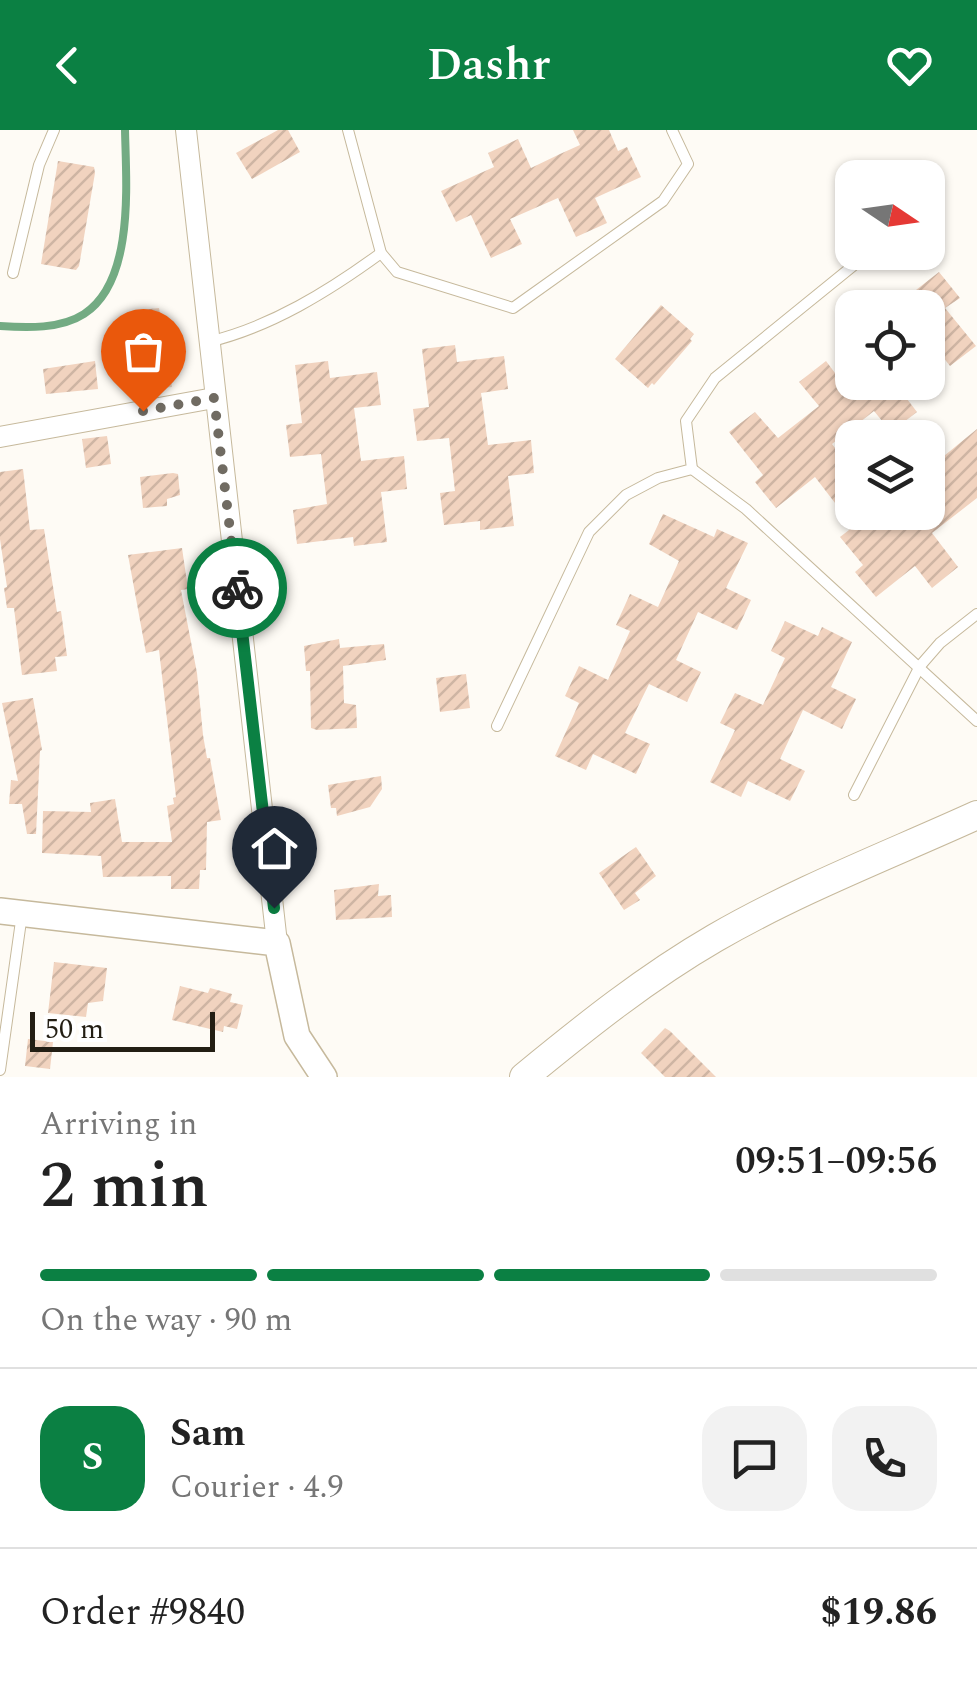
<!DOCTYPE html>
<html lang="en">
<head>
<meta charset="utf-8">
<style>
	:root { --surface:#fff; --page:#f2f2f2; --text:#222; --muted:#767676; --line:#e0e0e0; --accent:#0b8043 }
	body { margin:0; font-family:Spectral,serif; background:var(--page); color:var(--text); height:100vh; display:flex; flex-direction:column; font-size:38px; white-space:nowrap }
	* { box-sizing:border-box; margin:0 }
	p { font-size:32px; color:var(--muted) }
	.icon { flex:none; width:55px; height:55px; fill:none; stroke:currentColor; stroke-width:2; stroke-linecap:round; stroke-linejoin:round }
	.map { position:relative; height:947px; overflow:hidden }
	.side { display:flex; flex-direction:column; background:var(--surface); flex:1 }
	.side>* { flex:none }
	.needle { width:65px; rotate:103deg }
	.tools { position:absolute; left:835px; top:30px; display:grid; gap:20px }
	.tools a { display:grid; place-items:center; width:110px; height:110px; border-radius:20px; background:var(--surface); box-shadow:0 2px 8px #0004; font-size:50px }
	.scale { position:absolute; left:30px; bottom:25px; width:185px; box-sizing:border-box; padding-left:10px; border:5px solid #231e13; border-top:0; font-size:28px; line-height:35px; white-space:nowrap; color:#231e13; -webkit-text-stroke:8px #fff; paint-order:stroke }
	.pin { position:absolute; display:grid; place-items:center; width:85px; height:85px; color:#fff; margin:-102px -42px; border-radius:50% 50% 50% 0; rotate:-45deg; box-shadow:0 0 10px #0007 }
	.pin .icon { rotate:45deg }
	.courier { position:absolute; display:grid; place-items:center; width:100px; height:100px; margin:-50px; border:8px solid #0b8043; border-radius:50%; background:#fff; color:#222; box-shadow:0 2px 12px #0007 }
	.headline em { font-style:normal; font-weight:600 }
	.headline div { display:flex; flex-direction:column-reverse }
	.headline { display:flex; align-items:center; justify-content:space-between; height:170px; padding:0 40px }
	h1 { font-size:65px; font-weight:600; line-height:75px }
	.bar { display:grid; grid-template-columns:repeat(4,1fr); gap:15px 10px; align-content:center; height:120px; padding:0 40px }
	.bar i { height:12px; border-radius:8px; background:var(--line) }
	.bar .active { background:var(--accent) }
	.bar p { grid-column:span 4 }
	.line { display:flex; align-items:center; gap:25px; padding:0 40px; border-top:2px solid var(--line) }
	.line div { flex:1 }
	.round { display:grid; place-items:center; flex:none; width:105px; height:105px; border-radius:30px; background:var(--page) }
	header { display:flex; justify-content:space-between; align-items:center; height:130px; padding:0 40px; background:var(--accent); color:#fff; font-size:45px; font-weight:600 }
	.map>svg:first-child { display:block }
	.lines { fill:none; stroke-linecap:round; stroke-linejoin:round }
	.stream { stroke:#73ab83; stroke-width:8 }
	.building { fill:url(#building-hatch) }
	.service-casing { stroke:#c6b99c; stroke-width:12 }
	.minor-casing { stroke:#c6b99c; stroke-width:22 }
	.tertiary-casing { stroke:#c6b99c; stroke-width:28 }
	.secondary-casing { stroke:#c6b99c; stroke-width:30 }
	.service { stroke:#fff; stroke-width:10 }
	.minor { stroke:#fff; stroke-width:20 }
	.tertiary { stroke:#fff; stroke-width:25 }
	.secondary { stroke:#fff; stroke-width:28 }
	.done { stroke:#706b62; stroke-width:10; stroke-dasharray:0 18 }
	.route { stroke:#0b8043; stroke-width:12 }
</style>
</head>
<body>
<header><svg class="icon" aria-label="back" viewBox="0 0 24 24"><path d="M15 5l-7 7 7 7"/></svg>Dashr<svg class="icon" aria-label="heart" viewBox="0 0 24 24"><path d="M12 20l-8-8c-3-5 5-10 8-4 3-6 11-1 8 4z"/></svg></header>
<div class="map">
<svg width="977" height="947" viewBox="0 0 977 947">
	<defs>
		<pattern id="building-hatch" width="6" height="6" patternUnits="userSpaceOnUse" patternTransform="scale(2.5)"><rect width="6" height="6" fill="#f1d3bf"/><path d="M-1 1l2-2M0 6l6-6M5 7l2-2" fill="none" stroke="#ceb5a3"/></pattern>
	</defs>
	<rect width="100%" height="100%" fill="#fefbf5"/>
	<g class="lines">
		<path class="stream" d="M0,196c27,2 61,3 84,-12 51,-33 42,-132 41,-184"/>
	</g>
	<g class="building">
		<polygon points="278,0 288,0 300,22 252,49 236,23"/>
		<polygon points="573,0 609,0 618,21 627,17 641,47 595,68 607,93 576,107 558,68 510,89 522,114 491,128 471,85 456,92 441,61 494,37 488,23 518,9 531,38 560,24 580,15"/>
		<polygon points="58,31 94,37 95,43 79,136 76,140 41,134"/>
		<polygon points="939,142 960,168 945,178 976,216 950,236 928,208 928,178 893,178"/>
		<polygon points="661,175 694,204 690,209 692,211 654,255 652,253 648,258 615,229"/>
		<polygon points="159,178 172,257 150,259 148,246 137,247 132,181"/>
		<polygon points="455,215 457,232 504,226 508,259 481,263 488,315 531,310 534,343 508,346 514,396 480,400 480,391 444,395 440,363 455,361 449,308 417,311 413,279 429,277 422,219"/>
		<polygon points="852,229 852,252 894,252 917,282 891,302 874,281 832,314 852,340 852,395 815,347 776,378 755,352 763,345 729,302 755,282 778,308 819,276 799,252 826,231 835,243"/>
		<polygon points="95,231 98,259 46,264 43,239"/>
		<polygon points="328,231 330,248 377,242 381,275 354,278 361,331 404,326 407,359 381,362 387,412 354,416 353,407 297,414 293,380 327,374 321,324 290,327 286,295 302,293 295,235"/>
		<polygon points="977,299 977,368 932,403 958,437 932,458 915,436 876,467 855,442 863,435 840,407 867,386 876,399 896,382 928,382 928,339"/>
		<polygon points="107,306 111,334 86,338 82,309"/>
		<polygon points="23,339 30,400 44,399 57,482 61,481 67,526 55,527 57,541 22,545 14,478 7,478 4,458 7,457 0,409 0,342"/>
		<polygon points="173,343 178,344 180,365 167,369 167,376 143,378 140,347"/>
		<polygon points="663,384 714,407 717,399 748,413 726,458 751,470 737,500 698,482 676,530 701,542 687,572 649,554 625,603 650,614 636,644 593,624 586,640 555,626 579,573 565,566 579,536 608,550 630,501 616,495 630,464 658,477 679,431 649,414"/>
		<polygon points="182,418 188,459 181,460 197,543 203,605 207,628 210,628 221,690 207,692 206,740 200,740 199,759 171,759 171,746 103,747 101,726 42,723 43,681 91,682 90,673 115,669 122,712 172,712 167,676 174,674 173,668 176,667 159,520 146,523 128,425"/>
		<polygon points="785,491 818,506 822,497 852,512 831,557 856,569 842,599 803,580 780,629 805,641 790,671 748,651 741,667 710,652 735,600 720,593 735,563 763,575 785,528 771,521"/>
		<polygon points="339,509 340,518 384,514 386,530 343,536 344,573 356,575 357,598 317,600 311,598 310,541 306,541 304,516"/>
		<polygon points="466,544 470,578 440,582 436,548"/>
		<polygon points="33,568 42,620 40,621 36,704 27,704 22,674 9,674 11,650 18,651 2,573"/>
		<polygon points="381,646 382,659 370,677 337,686 336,678 331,678 328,655"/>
		<polygon points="636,717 656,746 635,763 640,770 624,780 599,743"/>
		<polygon points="379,754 378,766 391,765 392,787 336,790 334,760"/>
		<polygon points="54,832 107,838 103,871 88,873 86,887 48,883"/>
		<polygon points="180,856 208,863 210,858 232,864 230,872 243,875 237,899 224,896 223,902 172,890"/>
		<polygon points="665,898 670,901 716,947 665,947 641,923"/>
		<polygon points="28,909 53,912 50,939 25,936"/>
	</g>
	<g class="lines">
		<g class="service-casing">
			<g id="service">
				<polyline points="348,0 381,123 397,142 513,178 663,71 688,34 672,0"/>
				<polyline points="13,143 39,35 54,0"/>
				<path d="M208,212c63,-15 121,-51 173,-89"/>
				<polyline points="692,339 746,379 977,591"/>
				<polyline points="497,596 589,402 626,365 658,348 692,339 686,291 715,248 870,122"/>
				<polyline points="854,665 920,536 940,513 977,484"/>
				<polyline points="0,940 22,784"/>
			</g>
		</g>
		<g class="minor-casing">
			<g id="minor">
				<polyline points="186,0 277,813"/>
				<polyline points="0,307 214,268"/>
			</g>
		</g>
		<g class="tertiary-casing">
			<polyline id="tertiary" points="0,781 277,813 297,906 324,947"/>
		</g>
		<g class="secondary-casing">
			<path id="secondary" d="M524,947c61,-50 122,-99 191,-139 83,-48 174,-83 262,-123"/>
		</g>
		<use href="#service" class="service"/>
		<use href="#minor" class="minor"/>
		<use href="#tertiary" class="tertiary"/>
		<use href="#secondary" class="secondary"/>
	</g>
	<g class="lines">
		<polyline class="done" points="143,281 214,268 237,458"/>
		<polyline class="route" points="237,458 274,778"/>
	</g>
</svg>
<div class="tools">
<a><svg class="needle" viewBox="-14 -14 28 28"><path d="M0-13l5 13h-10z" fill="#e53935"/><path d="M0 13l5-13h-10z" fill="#767676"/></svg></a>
<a><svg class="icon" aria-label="locate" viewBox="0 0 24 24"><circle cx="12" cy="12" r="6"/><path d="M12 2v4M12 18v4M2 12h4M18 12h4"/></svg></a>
<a><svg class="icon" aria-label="layers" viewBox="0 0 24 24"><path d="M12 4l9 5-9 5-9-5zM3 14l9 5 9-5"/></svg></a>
</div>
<div class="scale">50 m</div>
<div class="pin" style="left:143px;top:281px;background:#ea580c"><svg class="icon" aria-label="bag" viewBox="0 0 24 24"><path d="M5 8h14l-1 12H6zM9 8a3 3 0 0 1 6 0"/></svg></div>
<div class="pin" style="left:274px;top:778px;background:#1f2937"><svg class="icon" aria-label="home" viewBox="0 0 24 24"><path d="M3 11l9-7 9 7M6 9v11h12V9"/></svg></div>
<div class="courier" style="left:237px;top:458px"><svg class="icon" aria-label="bike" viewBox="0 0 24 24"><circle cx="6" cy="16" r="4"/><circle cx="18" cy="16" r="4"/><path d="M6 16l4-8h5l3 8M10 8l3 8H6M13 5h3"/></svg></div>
</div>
<section class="side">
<div class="headline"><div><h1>2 min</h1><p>Arriving in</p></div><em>09:51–09:56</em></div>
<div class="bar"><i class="active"></i><i class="active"></i><i class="active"></i><i></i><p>On the way · 90 m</p></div>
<div class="line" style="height:180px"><b class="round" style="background:var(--accent);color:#fff">S</b><div><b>Sam</b><p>Courier · 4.9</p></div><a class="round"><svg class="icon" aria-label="chat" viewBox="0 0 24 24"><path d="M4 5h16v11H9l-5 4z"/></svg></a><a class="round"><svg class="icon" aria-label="phone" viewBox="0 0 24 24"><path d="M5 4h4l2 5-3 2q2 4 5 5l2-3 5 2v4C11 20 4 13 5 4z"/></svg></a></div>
<div class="line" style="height:130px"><div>Order #9840</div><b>$19.86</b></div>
</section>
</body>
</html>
